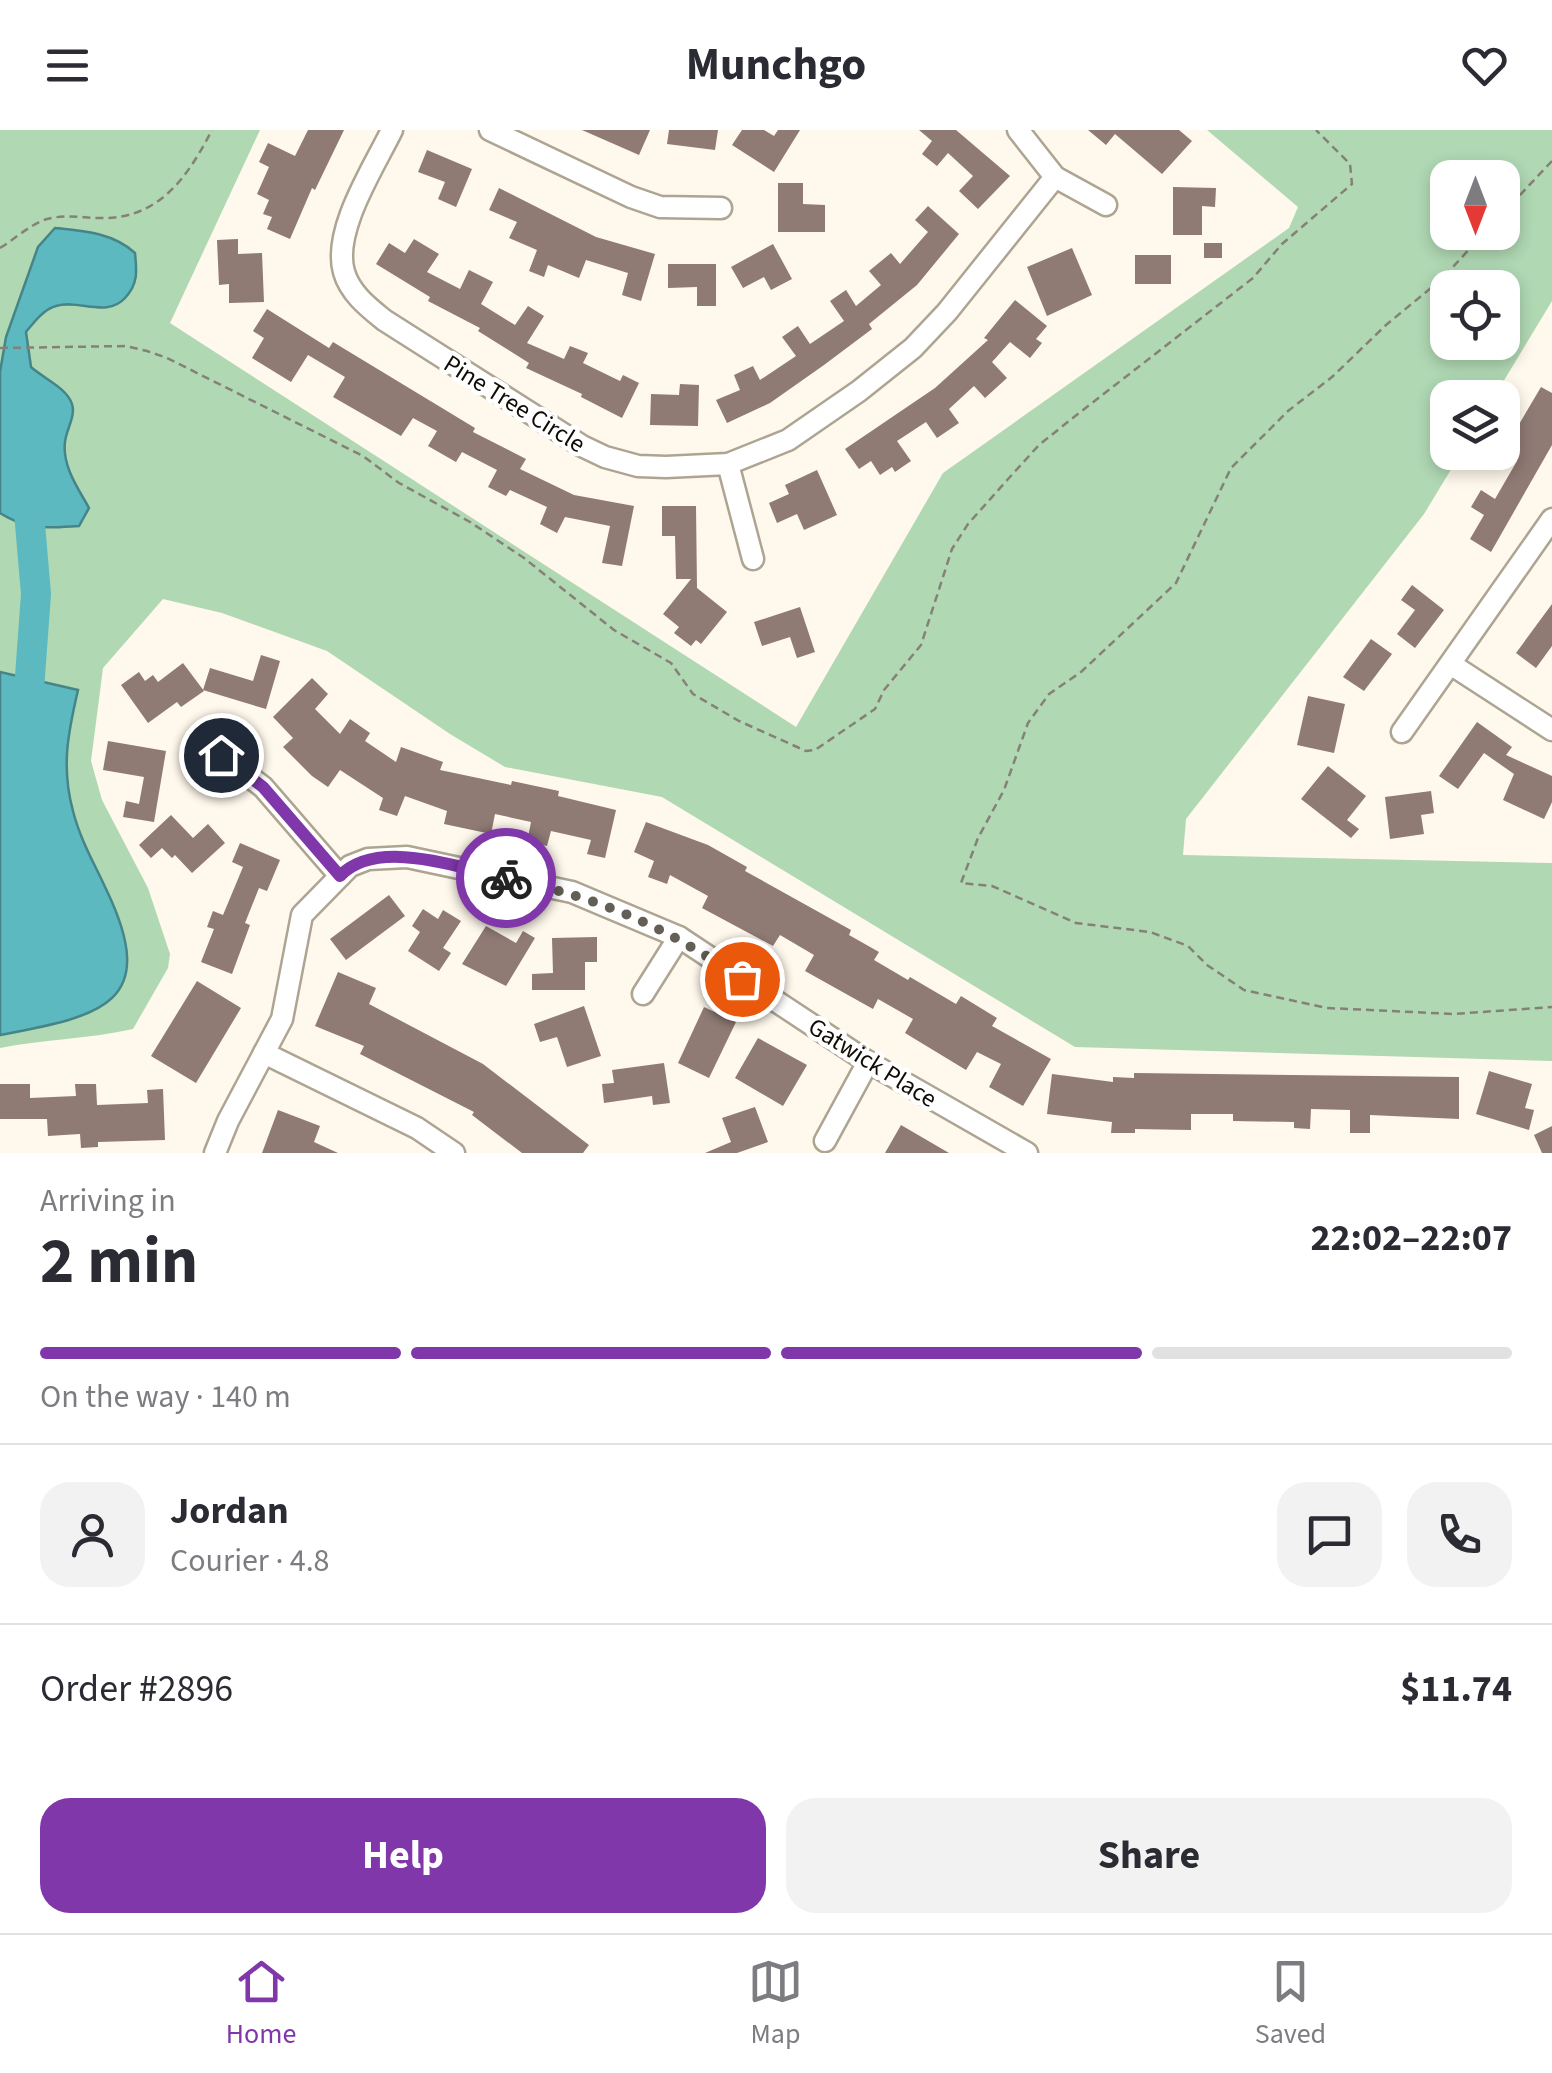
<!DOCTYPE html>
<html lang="en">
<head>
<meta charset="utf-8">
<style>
	:root { --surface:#fff; --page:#f2f2f3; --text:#2b2b33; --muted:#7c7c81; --line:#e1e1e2; --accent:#8037aa }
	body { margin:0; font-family:"Source Sans 3",sans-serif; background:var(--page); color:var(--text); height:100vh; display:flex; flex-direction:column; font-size:38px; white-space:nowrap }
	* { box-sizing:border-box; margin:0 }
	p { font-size:32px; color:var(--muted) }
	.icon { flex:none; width:55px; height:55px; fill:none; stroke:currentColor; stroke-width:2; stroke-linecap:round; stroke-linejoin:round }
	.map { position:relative; height:1023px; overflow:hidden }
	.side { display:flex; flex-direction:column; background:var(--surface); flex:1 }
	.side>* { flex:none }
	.needle { width:65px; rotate:180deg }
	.fabs { position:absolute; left:1430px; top:30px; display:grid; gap:20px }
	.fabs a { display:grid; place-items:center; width:90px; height:90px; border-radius:20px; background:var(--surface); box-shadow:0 5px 15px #0003; font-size:50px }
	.pin { position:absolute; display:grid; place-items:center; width:85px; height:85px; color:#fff; margin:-42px; border:5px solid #fff; border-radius:50%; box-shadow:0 2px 10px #0007 }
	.courier { position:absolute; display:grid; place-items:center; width:100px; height:100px; margin:-50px; border:8px solid #8037aa; border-radius:50%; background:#fff; color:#222; box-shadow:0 2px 12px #0007 }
	.head em { font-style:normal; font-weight:700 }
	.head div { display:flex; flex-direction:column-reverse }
	.head { display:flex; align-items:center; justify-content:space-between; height:170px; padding:0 40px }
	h1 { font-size:65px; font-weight:700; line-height:75px }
	.bar { display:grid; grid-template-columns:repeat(4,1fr); gap:15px 10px; align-content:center; height:120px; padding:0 40px }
	.bar i { height:12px; border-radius:8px; background:var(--line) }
	.bar .active { background:var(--accent) }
	.bar p { grid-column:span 4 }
	.line { display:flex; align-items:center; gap:25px; padding:0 40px; border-top:2px solid var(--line) }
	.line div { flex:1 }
	.round { display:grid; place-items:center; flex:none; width:105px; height:105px; border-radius:30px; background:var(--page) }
	.button { display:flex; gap:20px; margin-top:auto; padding:20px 40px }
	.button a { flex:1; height:115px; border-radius:30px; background:var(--accent); color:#fff; font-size:40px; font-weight:700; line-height:115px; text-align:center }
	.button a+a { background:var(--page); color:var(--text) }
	header { display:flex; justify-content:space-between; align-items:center; height:130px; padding:0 40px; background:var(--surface); font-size:45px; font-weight:700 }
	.dock { display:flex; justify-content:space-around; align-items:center; height:140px; border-top:2px solid var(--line); background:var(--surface); font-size:28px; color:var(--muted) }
	.dock a { display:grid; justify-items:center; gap:5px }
	.dock .active { color:var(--accent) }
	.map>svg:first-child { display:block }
	.green { fill:#b0d8b3; fill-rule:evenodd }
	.water { fill:#5cb9c0; stroke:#458588; stroke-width:2.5 }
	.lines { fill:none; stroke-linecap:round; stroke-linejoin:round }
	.river { stroke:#5cb9c0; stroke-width:30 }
	.building { fill:#8f7a74 }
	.street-casing { stroke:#aea492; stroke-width:25 }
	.path { stroke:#868178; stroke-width:2.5; stroke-dasharray:8 5; stroke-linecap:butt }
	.street { stroke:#fff; stroke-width:20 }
	.done { stroke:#635f56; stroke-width:10; stroke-dasharray:0 18 }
	.route { stroke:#8037aa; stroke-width:12 }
	.labels { text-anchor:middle; stroke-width:9; stroke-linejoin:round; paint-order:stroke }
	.street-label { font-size:25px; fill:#0f0c06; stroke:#fff }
</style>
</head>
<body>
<header><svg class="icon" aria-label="menu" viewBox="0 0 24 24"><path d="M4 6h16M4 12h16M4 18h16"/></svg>Munchgo<svg class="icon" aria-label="heart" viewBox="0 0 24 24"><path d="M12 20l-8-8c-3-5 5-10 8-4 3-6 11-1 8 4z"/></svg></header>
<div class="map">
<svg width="1552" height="1023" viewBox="0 0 1552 1023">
	<rect width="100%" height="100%" fill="#fff8ec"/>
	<path class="green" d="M0,0h260l-90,193 626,404 147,-254 346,-245 9,-21 -91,-77h345v171l-58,96 -46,1v54l13,1 -37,61 -238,305 -3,36 369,8v198l-477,-14 -413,-250 -157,-30 -55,-33 -123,-83 -105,-38 -59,-14 -60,69 -12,93 11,39 46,88 22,66 -2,14 -35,61c-44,10 -89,10 -133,19zM1448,48h54v54h-54zM1448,158h54v54h-54z"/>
	<g class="water">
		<path d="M55,98c30,3 58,5 80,25 2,19 3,31 -10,45 -18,20 -46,1 -69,8 -12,3 -22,16 -30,26l5,35c12,11 36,21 41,37 4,12 -6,26 -7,38 -3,24 13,46 24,66l-10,18c-33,2 -50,5 -79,-13v-141l6,-35 32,-90z"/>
		<path d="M0,542l78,18c-10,43 -17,77 -5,121 7,28 21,52 33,78 56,116 -6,127 -106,146z"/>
	</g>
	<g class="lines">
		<polyline class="river" points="27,587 36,464 27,359"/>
	</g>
	<g class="building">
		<polygon points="308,0 344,0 315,60 312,58 290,109 267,99 272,87 263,84 269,70 257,64 269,37 259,32 268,13 295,26"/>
		<polygon points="582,0 650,0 639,25"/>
		<polygon points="669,0 718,0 715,20 667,14"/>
		<polygon points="742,0 764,0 774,6 778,0 800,0 774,42 732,15"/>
		<polygon points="919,0 956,0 1010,46 978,79 959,61 973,46 948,23 937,36 922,24 932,11"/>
		<polygon points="1088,0 1179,0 1192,11 1162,44 1115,4 1106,15"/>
		<polygon points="427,20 472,39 456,77 438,69 445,52 418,42"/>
		<polygon points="778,53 803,53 803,74 825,75 825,102 778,102"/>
		<polygon points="1173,57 1216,58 1215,77 1202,76 1202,105 1173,105"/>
		<polygon points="499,58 596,107 655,124 641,171 622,165 628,143 586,130 579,148 548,135 544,147 529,141 537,120 509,108 517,92 489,80"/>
		<polygon points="928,76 959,104 917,155 869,194 872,199 824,235 770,273 727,293 716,270 740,260 734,245 753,236 760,250 796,226 782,207 798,196 810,214 844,191 830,171 846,160 856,176 881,155 869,141 891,123 900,134 928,102 915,90"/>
		<polygon points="238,109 238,124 262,123 264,172 229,173 229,154 219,155 217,110"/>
		<polygon points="414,109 439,124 427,142 460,159 469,140 493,152 481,174 515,195 528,176 544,186 527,213 564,229 570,216 588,223 583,233 620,251 623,245 639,253 622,288 581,267 582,264 526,238 529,233 478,201 480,198 428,171 430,167 376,134 389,113 405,123"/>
		<rect x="1204" y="113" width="18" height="15"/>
		<polygon points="773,114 792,149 771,160 764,147 743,158 731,137"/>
		<polygon points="1072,118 1092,165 1047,186 1027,137"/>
		<rect x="1135" y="125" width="36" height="29"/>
		<polygon points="668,134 716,134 716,176 697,176 697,157 668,158"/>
		<polygon points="1015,170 1047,196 1036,209 1042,213 1030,228 1010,212 992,232 1007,248 985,268 974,256 949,279 959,293 937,308 926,292 897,311 911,331 895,342 892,337 880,345 871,331 859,339 845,319 935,258 988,210 984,208"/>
		<polygon points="267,179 329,218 333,212 475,298 473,302 526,329 520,339 574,365 634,376 622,436 602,433 610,396 565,387 557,403 540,394 547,377 510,360 506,366 488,357 497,340 462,322 456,332 428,316 437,301 413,288 401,306 333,267 345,247 308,225 291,252 252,228 264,208 253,201"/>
		<polygon points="680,254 699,255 698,296 650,295 651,264 679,265"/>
		<polygon points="1541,257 1552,263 1552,315 1491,422 1470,409 1484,385 1471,377 1481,360 1495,369 1517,331 1502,323"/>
		<polygon points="817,340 837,385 804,400 797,384 777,393 769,373 789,364 785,355"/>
		<polygon points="662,376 696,376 697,458 727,482 701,514 696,510 691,516 674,503 679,497 663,484 691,449 676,449 675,406 662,406"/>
		<polygon points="1412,455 1444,480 1415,518 1397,504 1415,480 1401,470"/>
		<polygon points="1552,474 1552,516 1536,538 1516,523"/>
		<polygon points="800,477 815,522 797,528 790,507 762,516 754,492"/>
		<polygon points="1371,509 1392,524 1364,561 1343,547"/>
		<polygon points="261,525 280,531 266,579 203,560 210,538 253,551"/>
		<polygon points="183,533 204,561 181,577 177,572 148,593 121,555 139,542 145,551 153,545 158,552"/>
		<polygon points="312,548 328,564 315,579 340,604 350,589 370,603 365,611 396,632 401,617 443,632 440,640 511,655 512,651 559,661 558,666 616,680 605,728 587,724 591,710 551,701 547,716 527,712 531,692 495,684 491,704 444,694 447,681 405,666 397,686 379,680 383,668 340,640 328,657 312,646 283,617 293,608 273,587"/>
		<polygon points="1308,566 1345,574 1334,623 1297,615"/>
		<polygon points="1477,592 1512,617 1506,625 1552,646 1552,672 1544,689 1503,670 1514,644 1484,623 1458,659 1439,646"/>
		<polygon points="108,611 166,621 154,692 123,687 126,671 139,674 144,647 103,640"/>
		<polygon points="1328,636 1366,666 1347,690 1359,699 1351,708 1301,669"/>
		<polygon points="1431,661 1434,683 1421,685 1424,704 1390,709 1385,667"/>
		<polygon points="171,685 193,708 208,694 225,713 192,743 175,725 172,728 162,718 151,728 139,715"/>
		<polygon points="646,692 708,715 747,737 745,741 851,800 849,805 879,822 874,830 908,850 910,847 956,874 961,866 997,888 992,896 1051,929 1023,976 989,957 1001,934 977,922 966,940 905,903 913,889 878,869 873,879 805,841 814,825 780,805 773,816 702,778 708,766 670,745 667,754 648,747 654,731 634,722"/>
		<polygon points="240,713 280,730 267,761 259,758 245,793 250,795 232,844 201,832 214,799 207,797 213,781 223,785 243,737 232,732"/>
		<polygon points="389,765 405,786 346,830 330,809"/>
		<polygon points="423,779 438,789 443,780 461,791 443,818 451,823 439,841 408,821 420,802 412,796"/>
		<polygon points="486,796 516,813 523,801 535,808 506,856 462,834"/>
		<polygon points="597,807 597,832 585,832 585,860 532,860 532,844 553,843 552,808"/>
		<polygon points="338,842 376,858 369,874 483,934 589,1015 583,1023 522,1023 472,985 474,982 360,924 364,916 315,896"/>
		<polygon points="197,851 241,878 196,953 151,926"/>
		<polygon points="584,876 601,926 567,937 557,907 540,912 534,894"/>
		<polygon points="704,877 736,892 709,948 678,933"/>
		<polygon points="758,908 807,935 783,976 735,948"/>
		<polygon points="664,933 670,973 653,975 652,966 604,973 602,954 614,953 612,940"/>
		<polygon points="1489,941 1532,954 1525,978 1534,980 1529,1000 1476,984"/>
		<polygon points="1134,943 1459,947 1459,989 1370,985 1370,1003 1350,1003 1350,980 1311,979 1310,999 1294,998 1294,992 1233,991 1233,984 1191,984 1191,1000 1135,999 1135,1003 1111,1003 1112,992 1047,984 1052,944 1113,952 1113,947 1134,948"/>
		<polygon points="0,954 30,954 30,968 76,966 75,954 96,954 97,975 148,973 147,960 163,959 165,1010 98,1012 98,1017 81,1018 80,1004 48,1006 47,989 0,989"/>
		<polygon points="755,977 768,1012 737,1023 705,1023 731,1012 722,988"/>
		<polygon points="278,980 320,996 314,1012 338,1023 262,1023"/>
		<polygon points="901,995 949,1023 885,1023"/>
		<polygon points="1552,996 1552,1023 1542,1023 1534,1005"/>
	</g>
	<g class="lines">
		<g class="street-casing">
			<g id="street">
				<path d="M392,0c-18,37 -60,101 -48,142 6,21 24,35 40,48l198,126 23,11 33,9 28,1 62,-3 60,-24 71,-49 54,-43 34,-36 108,-135"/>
				<polyline points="490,0 631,67 660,77 721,78"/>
				<polyline points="1018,0 1055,47 1106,75"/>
				<polyline points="728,334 753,429"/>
				<polyline points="1452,535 1552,600"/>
				<polyline points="1402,602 1552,389"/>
				<polyline points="221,625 263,657 340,746"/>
				<polyline points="643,864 679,807"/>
				<polyline points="264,923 417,998 454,1023"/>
				<polyline points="825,1011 868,932"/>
				<polyline points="215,1023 228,991 282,889 302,785 350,736 368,729 407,727 572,762 679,807 868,932 1027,1023"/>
			</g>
		</g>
		<g class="path">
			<polyline points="1502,84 1552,31"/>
			<polyline points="1485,102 1442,149 1386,195 1332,247 1288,281 1231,338 1176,453 1081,542 1049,564 1028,593 1004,660 978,708 961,753 992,756 1076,793 1150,802 1188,816 1207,835 1244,860 1327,878 1453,884 1552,877"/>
			<path d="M0,118c15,-9 29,-23 47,-29 18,-5 36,-1 54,-1 59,1 87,-42 111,-88"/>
			<polyline points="0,218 126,216 147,221 167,228 363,326 399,353 470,392 524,428 614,500 671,533 693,564 739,591 806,621 815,620 875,579 884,560 921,515 952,419 968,394 1009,348 1039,315 1074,287 1253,148 1282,114 1352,54 1350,34 1316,0"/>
		</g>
		<use href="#street" class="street"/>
	</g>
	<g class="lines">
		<path class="done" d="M506,748c97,21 154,46 236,101"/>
		<path class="route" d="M221,625l42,32 77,89c37,-39 120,-8 166,2"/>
	</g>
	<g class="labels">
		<g class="street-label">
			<text transform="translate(515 273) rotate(32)" y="9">Pine Tree Circle</text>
			<text transform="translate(873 932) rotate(32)" y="9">Gatwick Place</text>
		</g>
	</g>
</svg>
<div class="fabs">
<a><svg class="needle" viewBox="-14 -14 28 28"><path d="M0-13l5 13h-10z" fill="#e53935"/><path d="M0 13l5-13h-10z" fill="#7c7c81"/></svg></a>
<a><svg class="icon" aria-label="locate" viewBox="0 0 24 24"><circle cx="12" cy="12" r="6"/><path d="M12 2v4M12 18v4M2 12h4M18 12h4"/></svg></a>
<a><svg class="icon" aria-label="layers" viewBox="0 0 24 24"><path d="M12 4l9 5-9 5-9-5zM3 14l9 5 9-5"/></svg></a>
</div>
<div class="pin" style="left:742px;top:849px;background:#ea580c"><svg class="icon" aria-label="bag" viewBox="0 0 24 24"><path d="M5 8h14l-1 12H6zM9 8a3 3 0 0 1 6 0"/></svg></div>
<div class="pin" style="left:221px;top:625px;background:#1f2937"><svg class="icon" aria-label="home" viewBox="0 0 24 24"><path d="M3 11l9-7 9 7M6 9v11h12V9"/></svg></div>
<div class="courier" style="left:506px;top:748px"><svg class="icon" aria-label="bike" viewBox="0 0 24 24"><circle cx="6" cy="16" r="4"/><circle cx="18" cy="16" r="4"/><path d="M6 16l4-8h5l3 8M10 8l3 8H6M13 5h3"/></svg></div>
</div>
<section class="side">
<div class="head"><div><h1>2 min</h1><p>Arriving in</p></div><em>22:02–22:07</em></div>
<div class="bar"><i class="active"></i><i class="active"></i><i class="active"></i><i></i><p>On the way · 140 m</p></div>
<div class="line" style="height:180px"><a class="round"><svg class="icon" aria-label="person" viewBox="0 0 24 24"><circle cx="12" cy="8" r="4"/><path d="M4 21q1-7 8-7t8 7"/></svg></a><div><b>Jordan</b><p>Courier · 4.8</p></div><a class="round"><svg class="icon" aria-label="chat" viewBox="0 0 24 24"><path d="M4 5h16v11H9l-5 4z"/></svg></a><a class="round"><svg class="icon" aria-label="phone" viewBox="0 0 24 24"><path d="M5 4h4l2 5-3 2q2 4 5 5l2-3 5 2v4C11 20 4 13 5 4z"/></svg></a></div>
<div class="line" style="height:130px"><div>Order #2896</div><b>$11.74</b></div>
<div class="button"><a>Help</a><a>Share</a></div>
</section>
<nav class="dock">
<a class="active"><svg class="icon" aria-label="home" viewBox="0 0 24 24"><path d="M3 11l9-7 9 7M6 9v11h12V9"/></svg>Home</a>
<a><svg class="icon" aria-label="map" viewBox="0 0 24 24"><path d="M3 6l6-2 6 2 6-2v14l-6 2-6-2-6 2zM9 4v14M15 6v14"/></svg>Map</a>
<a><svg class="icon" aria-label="saved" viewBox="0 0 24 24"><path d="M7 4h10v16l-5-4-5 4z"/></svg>Saved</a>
</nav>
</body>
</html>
